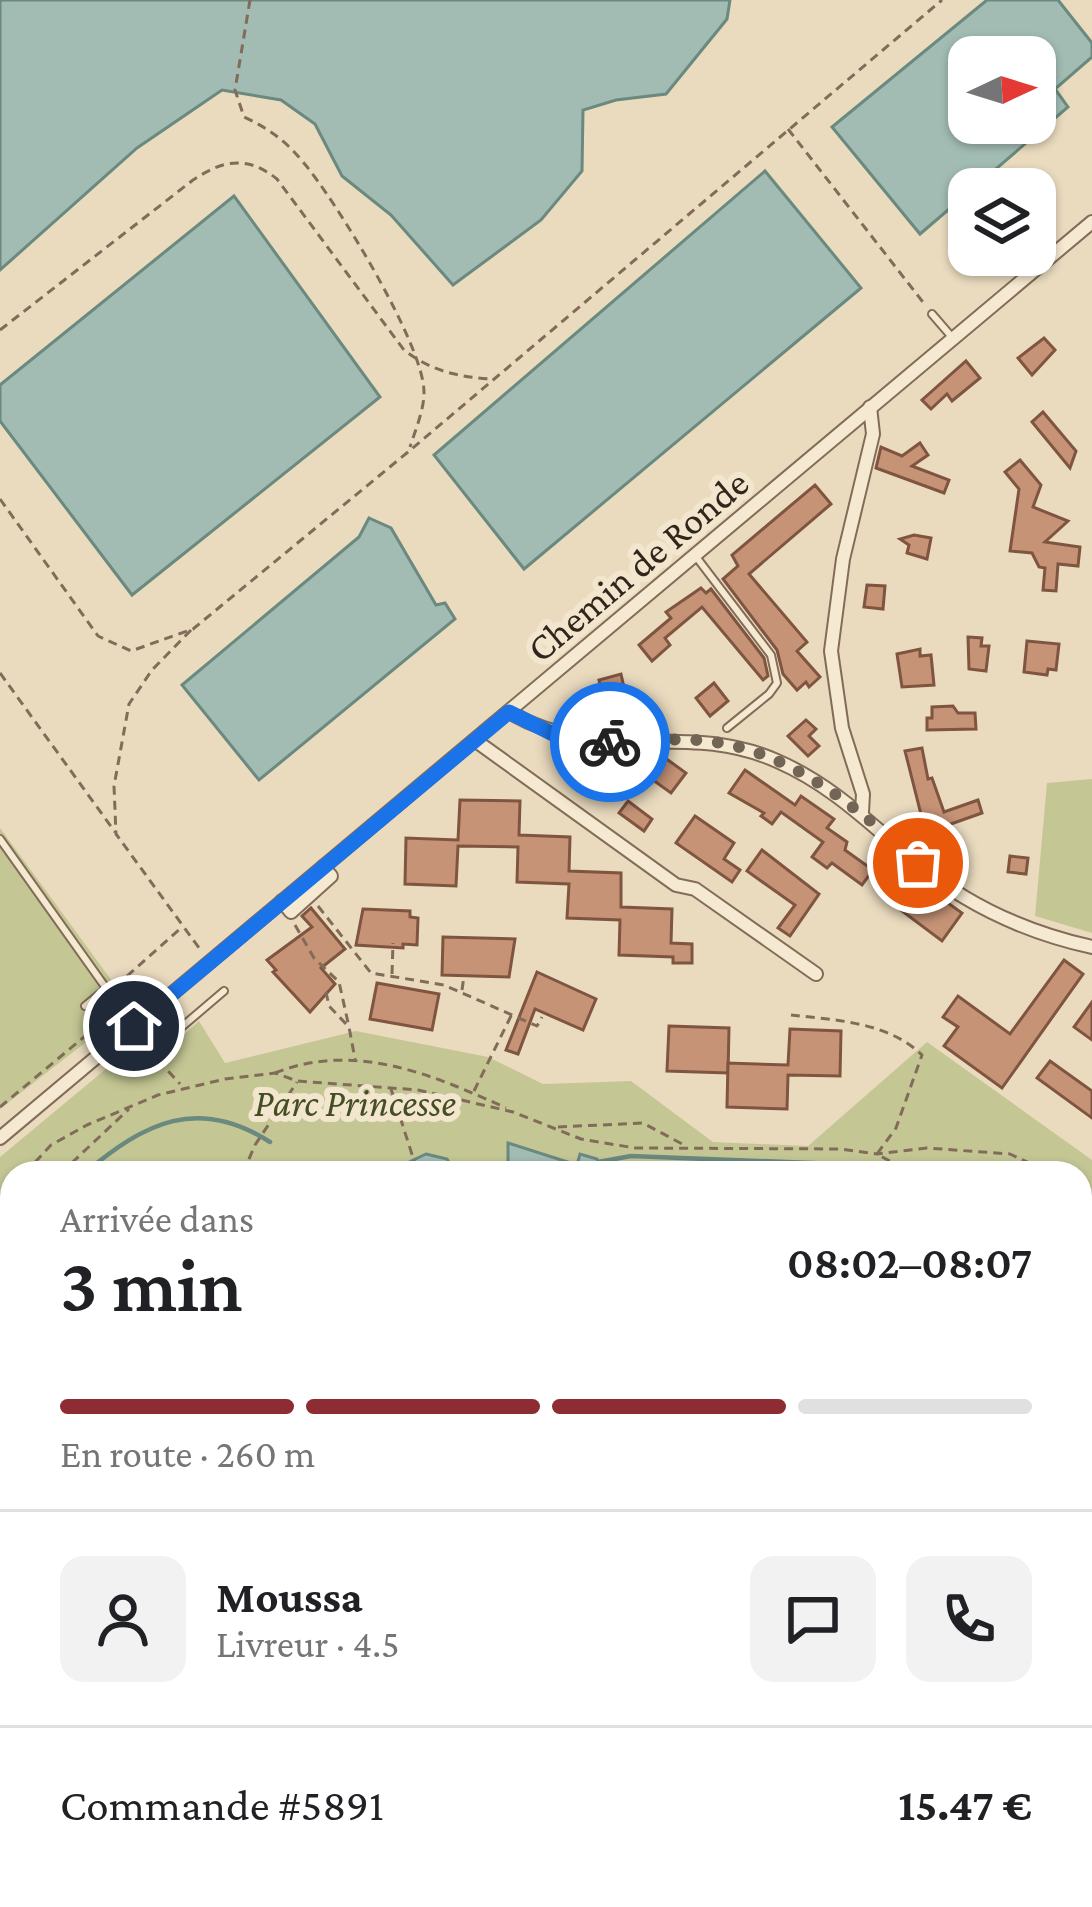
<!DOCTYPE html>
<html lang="fr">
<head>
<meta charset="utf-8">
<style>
	:root { --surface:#fff; --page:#f2f2f2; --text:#202124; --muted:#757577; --line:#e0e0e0; --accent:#8d2d33 }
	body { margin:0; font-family:"Crimson Pro",serif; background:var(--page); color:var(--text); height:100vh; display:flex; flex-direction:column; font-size:45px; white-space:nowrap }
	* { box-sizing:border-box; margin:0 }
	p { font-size:39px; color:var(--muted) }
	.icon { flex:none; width:66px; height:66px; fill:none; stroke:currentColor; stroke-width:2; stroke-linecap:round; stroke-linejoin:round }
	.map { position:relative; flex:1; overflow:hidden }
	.drawer { position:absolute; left:0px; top:1161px; width:1092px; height:747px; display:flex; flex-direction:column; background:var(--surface); border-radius:36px 36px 0 0; box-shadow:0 3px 9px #0004 }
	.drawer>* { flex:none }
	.needle { width:78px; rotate:86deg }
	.controls { position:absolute; left:948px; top:36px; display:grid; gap:24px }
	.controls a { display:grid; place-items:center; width:108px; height:108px; border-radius:24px; background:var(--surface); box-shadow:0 3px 9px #0004; font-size:60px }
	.pin { position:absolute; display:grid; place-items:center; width:102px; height:102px; color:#fff; margin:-51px; border:6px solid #fff; border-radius:50%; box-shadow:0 3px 12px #0007 }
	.courier { position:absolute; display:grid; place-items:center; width:120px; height:120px; margin:-60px; border:9px solid #1a73e8; border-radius:50%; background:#fff; color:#222; box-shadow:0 3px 15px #0007 }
	.summary em { font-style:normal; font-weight:600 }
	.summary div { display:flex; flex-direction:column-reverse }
	.summary { display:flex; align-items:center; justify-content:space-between; height:204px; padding:0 60px }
	h1 { font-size:78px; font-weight:600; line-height:90px }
	.bar { display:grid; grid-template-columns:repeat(4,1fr); gap:18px 12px; align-content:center; height:144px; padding:0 60px }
	.bar i { height:15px; border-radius:9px; background:var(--line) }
	.bar .current { background:var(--accent) }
	.bar p { grid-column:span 4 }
	.line { display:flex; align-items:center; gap:30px; padding:0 60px; border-top:3px solid var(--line) }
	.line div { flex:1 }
	.round { display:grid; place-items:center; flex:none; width:126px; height:126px; border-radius:24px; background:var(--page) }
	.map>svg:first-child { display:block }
	.green { fill:#c4c794 }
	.water { fill:#a2bcb3; stroke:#6a897f; stroke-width:3; fill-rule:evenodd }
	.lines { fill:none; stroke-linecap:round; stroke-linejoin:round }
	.stream { stroke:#6a897f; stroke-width:4.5 }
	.building { fill:#c69377; stroke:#7f5540; stroke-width:3 }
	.lane-casing { stroke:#826c59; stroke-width:10 }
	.street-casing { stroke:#826c59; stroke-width:16 }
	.path { stroke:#826c59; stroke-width:3; stroke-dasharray:9 6; stroke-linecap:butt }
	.lane { stroke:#f6e9d1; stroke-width:6 }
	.street { stroke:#f6e9d1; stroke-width:12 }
	.done { stroke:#726555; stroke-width:12; stroke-dasharray:0 21.6 }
	.route { stroke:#1a73e8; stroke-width:15 }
	.labels { text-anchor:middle; stroke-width:12; stroke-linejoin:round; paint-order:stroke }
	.street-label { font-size:39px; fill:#32251c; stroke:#f2e6ce }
	.park-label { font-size:39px; font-style:italic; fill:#454d24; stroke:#f2e6ce }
</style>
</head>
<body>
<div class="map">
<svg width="1092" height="1907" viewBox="0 0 1092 1907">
	<rect width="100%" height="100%" fill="#eadbbf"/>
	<g class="green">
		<polygon points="1092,779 1092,933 1035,916 1047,783"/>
		<polygon points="0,828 131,1007 0,1109"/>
		<polygon points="199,1021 225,1063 356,1031 488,1057 543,1084 631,1081 713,1142 808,1146 927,1042 1092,1160 1092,1593 1080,1611 1080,1173 822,1173 819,1164 636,1165 627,1161 619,1173 12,1173 12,1408 0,1401 0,1157 160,1024 176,1042"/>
		<polygon points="0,1588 12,1589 12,1803 0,1776"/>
		<polygon points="53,1896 174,1896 178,1900 180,1896 379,1896 372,1907 58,1907"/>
		<polygon points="590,1896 798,1896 793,1907 583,1907"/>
		<polygon points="812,1896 860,1896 878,1907 805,1907"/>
		<polygon points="889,1896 953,1896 946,1907 883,1907"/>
	</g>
	<g class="water">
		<polygon points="0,0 730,0 727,19 666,94 616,100 583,110 582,171 541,220 453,285 391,215 342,176 315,124 281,100 222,90 137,148 0,270"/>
		<path d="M987,0h71l34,43v14l-37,32 13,18 -148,127 -88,-107zM969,57h66v66h-66z"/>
		<polygon points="765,171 861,288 524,569 434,455"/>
		<polygon points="234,196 380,397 132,595 0,421 0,385"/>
		<polygon points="369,518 391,528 436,605 445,603 455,619 259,780 182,685 359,537"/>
		<polygon points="508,1143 577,1165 580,1154 597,1159 599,1164 592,1173 508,1173"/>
		<polygon points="426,1154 447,1159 455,1173 438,1173 434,1167 386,1173"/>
	</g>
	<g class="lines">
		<g class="stream">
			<polyline points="598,1162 631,1156 836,1164"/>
			<path d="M85,1173c60,-51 113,-77 185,-31"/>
			<polyline points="0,1270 12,1251"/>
			<polyline points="0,1684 12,1705"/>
			<polyline points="156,1896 161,1907"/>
		</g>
	</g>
	<g class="building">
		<polygon points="1044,338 1055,350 1032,375 1018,358"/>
		<polygon points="966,361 980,378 952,401 947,394 931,409 922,400"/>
		<polygon points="1043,412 1076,451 1070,468 1032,422"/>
		<polygon points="920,443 928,455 912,466 949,480 944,493 876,468 881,447 902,456"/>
		<polygon points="1020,460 1041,485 1033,507 1068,521 1045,542 1080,547 1078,566 1058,564 1056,591 1043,590 1045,568 1039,567 1032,553 1010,551 1019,489 1005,472"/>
		<polygon points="815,485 831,504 749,574 807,642 797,651 820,677 809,687 806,682 797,690 783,674 777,650 723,579 738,566 732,555"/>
		<polygon points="914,535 931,538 927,559 907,553 909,545 900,539"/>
		<polygon points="867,585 885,586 883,609 864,607"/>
		<polygon points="701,588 706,593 711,589 764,658 768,676 763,680 702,607 665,638 670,645 652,661 639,645 671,618 666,612"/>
		<polygon points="968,637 982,638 981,646 989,646 986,671 969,669"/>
		<polygon points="1027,641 1059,644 1056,670 1048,669 1047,675 1024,672"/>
		<polygon points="920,649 920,656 931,655 934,685 902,687 897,654"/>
		<polygon points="621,674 627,701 605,706 599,680"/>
		<polygon points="714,683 728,701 710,716 696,698"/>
		<polygon points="953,706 958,713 975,713 976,729 927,730 927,718 932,718 932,707"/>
		<polygon points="806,720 816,729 809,736 819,746 808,756 788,736"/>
		<polygon points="922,748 928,779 932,778 944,812 978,800 982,813 948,825 950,831 927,838 905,751"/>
		<polygon points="661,755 686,773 671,793 646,775"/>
		<polygon points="631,759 647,770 636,786 620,775"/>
		<polygon points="586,760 592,764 594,760 607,769 598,783 579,770"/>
		<polygon points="745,770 795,805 801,796 834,819 827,828 847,842 845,850 873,870 862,885 832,863 827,868 812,857 823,842 781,812 772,824 761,816 764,813 729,793"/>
		<polygon points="460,800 520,801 519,835 570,837 569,871 621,873 621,907 672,909 671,943 692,944 692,963 673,963 673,957 619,955 620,920 567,918 569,884 517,882 518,847 458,846 456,886 405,884 406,838 458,840"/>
		<polygon points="628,801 652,819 644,831 619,813"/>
		<polygon points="695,816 734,843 724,859 740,870 732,882 676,843"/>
		<polygon points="762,850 819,894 790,936 778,928 795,905 747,871"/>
		<polygon points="1010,856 1028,858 1026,874 1008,872"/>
		<polygon points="913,878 962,913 942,941 894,905"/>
		<polygon points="311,908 345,949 321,968 335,984 310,1012 273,972 276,970 267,960 312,927 302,916"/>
		<polygon points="363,909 410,911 410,917 418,918 417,945 403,944 403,948 356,945"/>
		<polygon points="443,937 515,939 509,977 442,975"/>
		<polygon points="1064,960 1083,974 1002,1088 944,1046 958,1027 943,1017 958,996 1010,1034"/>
		<polygon points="537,972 596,999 583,1030 535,1009 518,1054 506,1050"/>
		<polygon points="377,983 439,994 432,1030 370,1019"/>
		<polygon points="1092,1002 1092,1040 1074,1027"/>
		<polygon points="669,1026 729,1028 728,1073 667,1071"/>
		<polygon points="790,1029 841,1031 840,1076 788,1075 787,1109 727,1107 728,1063 788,1065"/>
		<polygon points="1050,1061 1092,1091 1092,1118 1037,1078"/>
		<polygon points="1080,1753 1092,1761 1092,1788 1080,1808"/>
		<polygon points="1080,1878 1092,1886 1092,1907 1080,1907"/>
	</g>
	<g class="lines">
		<g class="lane-casing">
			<g id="lane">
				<polyline points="932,314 951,336"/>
				<polyline points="697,558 771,655 777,683 769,694 727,728"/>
				<polyline points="0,839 133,1026"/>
				<polyline points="85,1006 108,987"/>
				<polyline points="156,1008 177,1031 224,991"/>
				<polyline points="0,1384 12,1391"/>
				<polyline points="513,1896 533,1907"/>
				<polyline points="798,1907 805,1896"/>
				<polyline points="921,1907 928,1896"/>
			</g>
		</g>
		<g class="street-casing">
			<g id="street">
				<path d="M509,712c94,55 174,7 268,49 76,33 120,95 187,136 40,24 83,40 128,50"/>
				<polyline points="476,741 676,885 695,889 816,974"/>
				<polyline points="862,812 863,794 842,728 831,651 843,559 873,434 870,407"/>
				<polyline points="282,901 291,912 331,876 323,867"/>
				<polyline points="0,1138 1092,222"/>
				<polyline points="961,1896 979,1907"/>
			</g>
		</g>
		<g class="path">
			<path d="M250,0l-15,90 9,27c24,11 42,24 59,45 32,37 122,184 121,231 0,17 -9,38 -14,54"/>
			<polyline points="788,129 926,306"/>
			<path d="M0,330l193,-150c30,-20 54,-25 84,-1l127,171c27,21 54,27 88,29"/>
			<polyline points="0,499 98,636 131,651 193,629 408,452 942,0"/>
			<polyline points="191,630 152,670 129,704 114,786 116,834 202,952"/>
			<polyline points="0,673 115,832"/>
			<polyline points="318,906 371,973 444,985 537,1026 542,1017"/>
			<polyline points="295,925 314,958 339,982 349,1027"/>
			<polyline points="392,974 393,943"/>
			<polyline points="127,976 181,928"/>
			<polyline points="462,990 464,976"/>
			<polyline points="326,992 329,1006 349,1027 355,1059"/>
			<path d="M791,1015c45,5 97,7 131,40l-26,73 -19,26 34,19"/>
			<polyline points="138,1038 180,1084"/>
			<path d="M275,1073c79,-32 159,2 231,35"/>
			<polyline points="391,1089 418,1173"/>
			<polyline points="474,1091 512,1014"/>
			<polyline points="0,1107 102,1022 115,1019"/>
			<polyline points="558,1127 643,1123 686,1146"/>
			<polyline points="25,1173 51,1145 87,1125 158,1095 225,1079 275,1073 297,1081 418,1090 513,1112 581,1139 635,1148 841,1149 877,1154 927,1148 1010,1154 1051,1173"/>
			<polyline points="61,1173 129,1109"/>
			<polyline points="243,1173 255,1145 297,1082"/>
			<polyline points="1080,1190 1092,1198"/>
			<polyline points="0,1215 12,1192"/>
			<polyline points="0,1228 12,1219"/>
			<polyline points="0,1267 12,1275"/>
			<polyline points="1080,1318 1092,1339"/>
			<polyline points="1080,1492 1092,1490"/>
			<polyline points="0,1493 12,1480"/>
			<polyline points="1080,1534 1092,1500"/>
			<polyline points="0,1655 12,1651"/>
			<polyline points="0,1725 12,1750"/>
			<polyline points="70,1896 76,1907"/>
			<polyline points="103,1896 109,1907"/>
			<polyline points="0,1899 12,1891"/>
			<polyline points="179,1907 185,1896"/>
		</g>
		<use href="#lane" class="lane"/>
		<use href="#street" class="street"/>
	</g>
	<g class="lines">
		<path class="done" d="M610,742c28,1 56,-4 84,-2 89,4 162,66 224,123"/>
		<polyline class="route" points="134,1026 509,712 555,735 610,742"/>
	</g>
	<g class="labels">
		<g class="street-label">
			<text transform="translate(637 565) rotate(-40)" y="14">Chemin de Ronde</text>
		</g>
		<g class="park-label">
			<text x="355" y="1116">Parc Princesse</text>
		</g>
	</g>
</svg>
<div class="controls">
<a><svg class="needle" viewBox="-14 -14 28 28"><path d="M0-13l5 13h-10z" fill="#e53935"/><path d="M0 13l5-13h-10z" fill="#757577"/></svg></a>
<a><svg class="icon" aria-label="layers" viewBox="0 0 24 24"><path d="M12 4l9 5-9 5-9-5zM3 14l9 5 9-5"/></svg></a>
</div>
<div class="pin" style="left:918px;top:863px;background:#ea580c"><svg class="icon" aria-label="bag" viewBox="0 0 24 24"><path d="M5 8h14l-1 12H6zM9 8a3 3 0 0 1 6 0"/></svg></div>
<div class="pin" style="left:134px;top:1026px;background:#1f2937"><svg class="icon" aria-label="home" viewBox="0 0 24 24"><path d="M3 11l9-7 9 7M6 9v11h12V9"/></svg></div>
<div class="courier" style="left:610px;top:742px"><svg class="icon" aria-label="bike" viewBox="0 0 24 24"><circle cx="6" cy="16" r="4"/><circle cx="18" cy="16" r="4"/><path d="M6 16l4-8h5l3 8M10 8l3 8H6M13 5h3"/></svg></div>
<section class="drawer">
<div class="summary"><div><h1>3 min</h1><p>Arrivée dans</p></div><em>08:02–08:07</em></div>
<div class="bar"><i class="current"></i><i class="current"></i><i class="current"></i><i></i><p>En route · 260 m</p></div>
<div class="line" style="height:216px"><a class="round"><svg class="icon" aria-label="person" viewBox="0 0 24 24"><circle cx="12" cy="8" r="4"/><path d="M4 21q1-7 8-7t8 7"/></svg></a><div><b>Moussa</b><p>Livreur · 4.5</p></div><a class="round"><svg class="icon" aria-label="chat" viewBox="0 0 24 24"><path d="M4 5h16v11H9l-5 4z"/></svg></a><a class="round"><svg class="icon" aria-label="phone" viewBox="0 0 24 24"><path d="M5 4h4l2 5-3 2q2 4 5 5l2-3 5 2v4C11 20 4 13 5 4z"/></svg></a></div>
<div class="line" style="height:156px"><div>Commande #5891</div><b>15.47 €</b></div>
</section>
</div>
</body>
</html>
